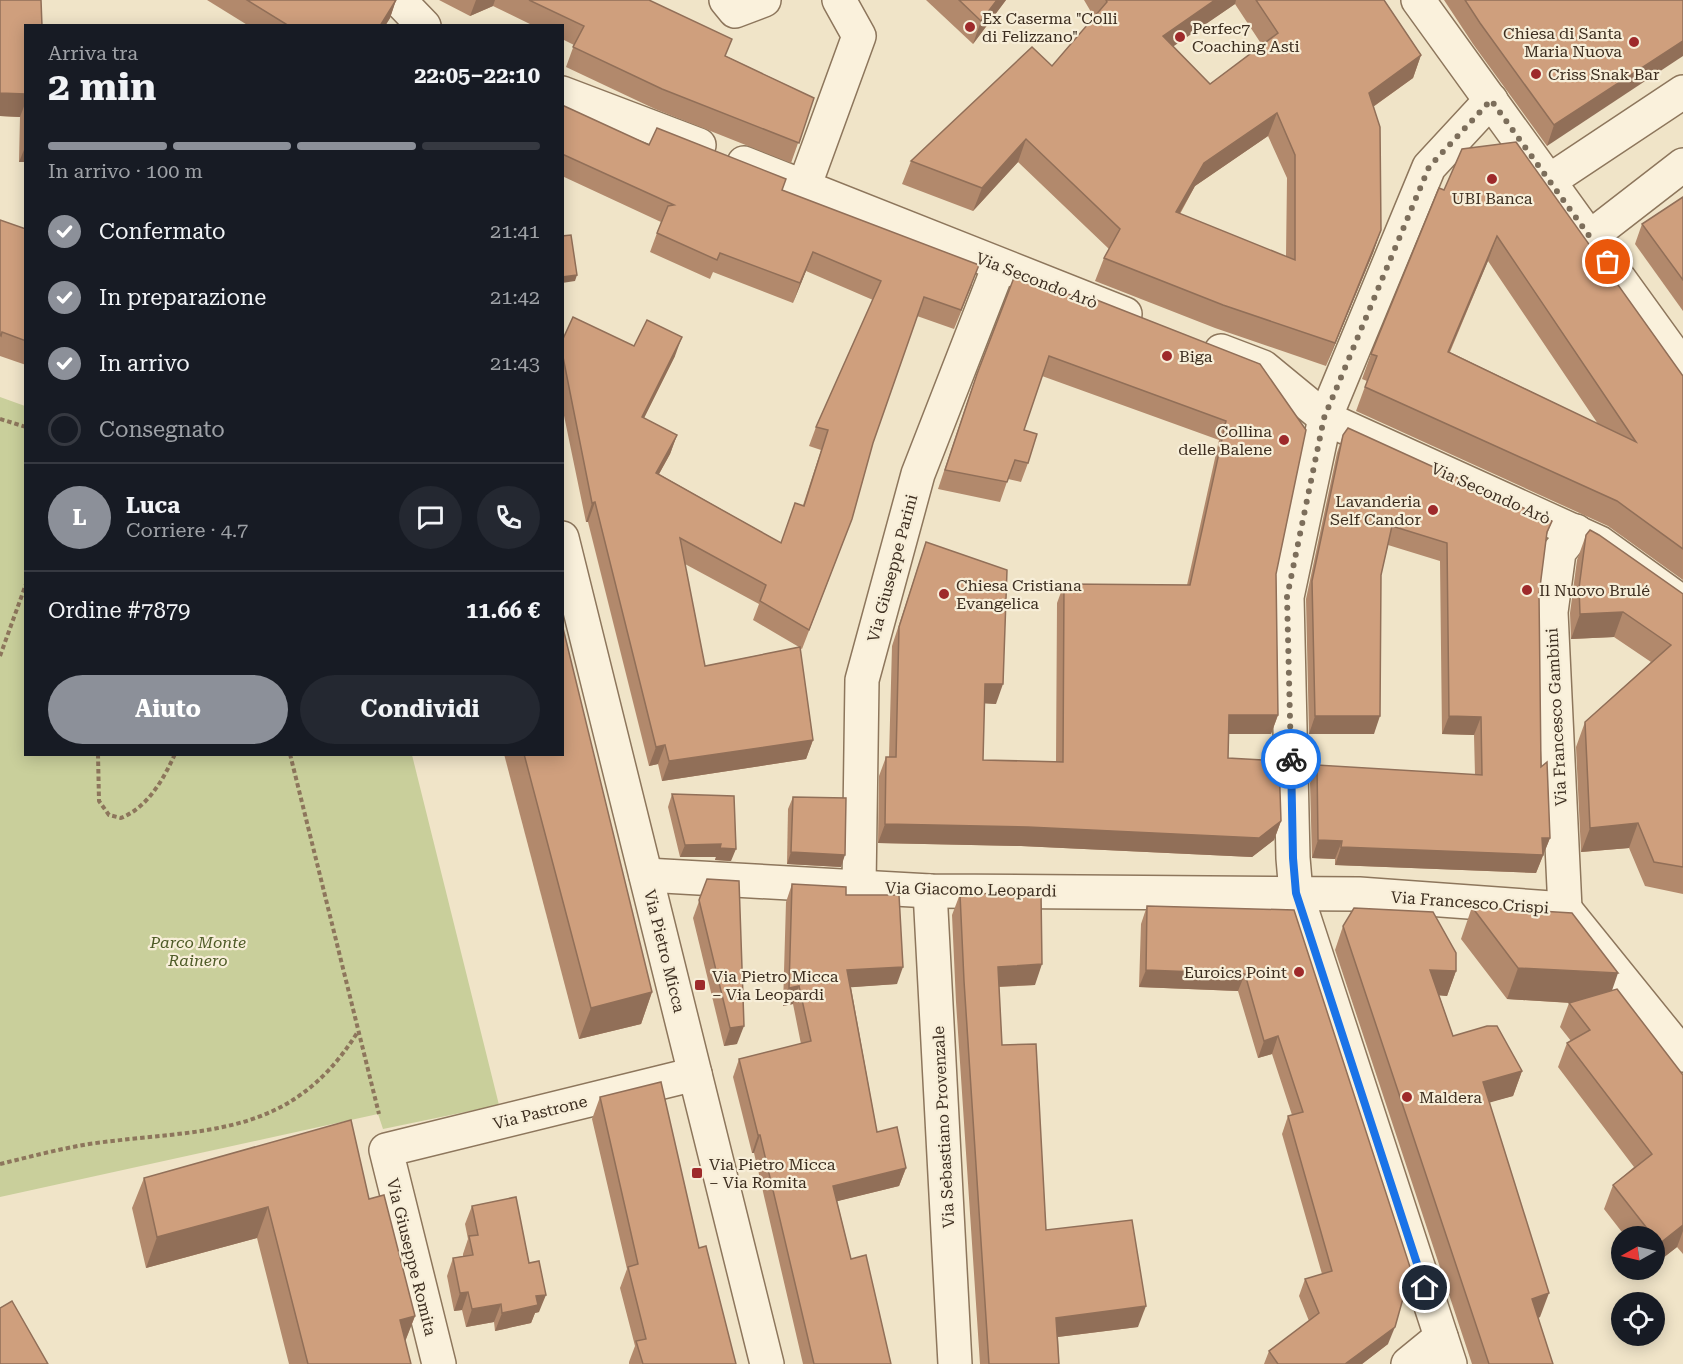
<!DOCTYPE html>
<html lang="it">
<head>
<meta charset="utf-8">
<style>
	:root { --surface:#171b24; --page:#242831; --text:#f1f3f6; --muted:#9ea1a6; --line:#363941; --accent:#8c9099 }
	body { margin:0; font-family:"Roboto Serif",serif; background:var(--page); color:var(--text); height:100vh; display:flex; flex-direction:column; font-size:22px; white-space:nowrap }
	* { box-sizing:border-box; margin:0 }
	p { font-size:20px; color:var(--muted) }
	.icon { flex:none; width:33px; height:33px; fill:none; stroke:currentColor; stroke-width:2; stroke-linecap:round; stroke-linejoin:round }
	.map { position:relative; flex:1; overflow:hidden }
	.sheet { position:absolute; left:24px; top:24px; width:540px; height:732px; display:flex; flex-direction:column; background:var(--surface); border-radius:0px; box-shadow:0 3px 15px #0003 }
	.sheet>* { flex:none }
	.needle { width:39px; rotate:262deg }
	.controls { position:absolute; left:1611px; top:1226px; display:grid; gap:12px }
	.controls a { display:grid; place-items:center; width:54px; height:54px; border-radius:50%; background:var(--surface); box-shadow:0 3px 15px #0003; font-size:30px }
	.pin { position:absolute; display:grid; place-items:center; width:51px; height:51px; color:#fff; margin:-26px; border:3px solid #fff; border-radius:50%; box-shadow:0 2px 6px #0007 }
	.courier { position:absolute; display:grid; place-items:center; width:60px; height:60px; margin:-30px; border:4px solid #1a73e8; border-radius:50%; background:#fff; color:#222; box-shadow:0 2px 8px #0007 }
	.overview em { font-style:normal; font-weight:700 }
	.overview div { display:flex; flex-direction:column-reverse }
	.overview { display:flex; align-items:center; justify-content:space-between; height:102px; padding:0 24px }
	h1 { font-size:39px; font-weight:700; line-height:45px }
	.bar { display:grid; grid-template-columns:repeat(4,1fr); gap:9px 6px; align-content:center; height:72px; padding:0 24px }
	.bar i { height:8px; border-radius:4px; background:var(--line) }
	.bar .current { background:var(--accent) }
	.bar p { grid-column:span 4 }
	.line { display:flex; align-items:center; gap:15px; padding:0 24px; border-top:2px solid var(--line) }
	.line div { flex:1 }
	.round { display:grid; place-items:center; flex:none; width:63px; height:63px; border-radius:32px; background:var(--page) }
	ol { padding:0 24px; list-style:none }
	li { display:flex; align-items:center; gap:18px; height:66px }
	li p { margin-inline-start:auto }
	li .icon { padding:6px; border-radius:50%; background:var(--accent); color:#fff; stroke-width:4 }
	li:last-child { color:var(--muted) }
	li i { width:33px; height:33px; border:3px solid var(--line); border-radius:50% }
	.cta { display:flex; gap:12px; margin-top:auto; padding:12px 24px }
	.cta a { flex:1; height:69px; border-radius:36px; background:var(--accent); color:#fff; font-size:24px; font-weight:700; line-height:69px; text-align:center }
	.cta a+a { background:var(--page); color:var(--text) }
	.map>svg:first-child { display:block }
	.green { fill:#c9cf9b }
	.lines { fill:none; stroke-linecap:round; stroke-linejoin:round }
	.minor-casing { stroke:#8d765c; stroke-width:36 }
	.tertiary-casing { stroke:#8d765c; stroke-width:36 }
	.path { stroke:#8d765c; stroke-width:4; stroke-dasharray:4.5 3; stroke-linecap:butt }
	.minor { stroke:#faf1dc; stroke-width:33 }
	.tertiary { stroke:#faf1dc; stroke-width:33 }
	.wall { fill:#b2896c; fill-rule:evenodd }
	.shaded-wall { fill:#916f58 }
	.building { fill:#cf9f7d; stroke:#916f58; stroke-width:1.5; fill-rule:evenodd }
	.done { stroke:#7c6e5b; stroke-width:6; stroke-dasharray:0 10.8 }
	.route { stroke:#1a73e8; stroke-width:8 }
	.poi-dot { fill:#9e2a2b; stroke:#f7eed8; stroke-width:2 }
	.labels { text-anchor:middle; stroke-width:4.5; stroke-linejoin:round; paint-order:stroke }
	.poi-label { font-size:16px; fill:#3d2e20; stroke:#f7eed8; text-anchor:start }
	.street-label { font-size:16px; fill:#3d2e20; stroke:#f7eed8 }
	.park-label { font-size:16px; font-style:italic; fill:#4d5a26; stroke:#f7eed8 }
</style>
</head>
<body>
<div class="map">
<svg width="1683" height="1364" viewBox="0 0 1683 1364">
	<rect width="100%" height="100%" fill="#f0e4c8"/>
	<polygon class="green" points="0,397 25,406 26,754 412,755 499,1105 383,1129 378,1114 0,1197"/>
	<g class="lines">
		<g class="minor-casing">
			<g id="minor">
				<polyline points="726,0 735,11 764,0"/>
				<polyline points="1418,0 1683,367"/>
				<polyline points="562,93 699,145"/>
				<polyline points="744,163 1125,314"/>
				<polyline points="1549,181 1683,92"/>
				<polyline points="804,187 859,36 839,0"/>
				<polyline points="1590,237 1683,165"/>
				<polyline points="1221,351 1263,367 1325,418 1600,543 1683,603"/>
				<polyline points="646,875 930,891 1359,894 1565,909 1683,1055"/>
				<polyline points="859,886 862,680 918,474 999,266"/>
				<polyline points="930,891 955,1364"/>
				<polyline points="1565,909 1551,612 1559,552 1576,531"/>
				<polyline points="439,1364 386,1150 695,1074"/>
				<polyline points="1408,1364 1441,1337"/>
				<polyline points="1450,1364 1296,893 1293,858 1287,597 1325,418 1429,167 1491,100"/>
			</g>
		</g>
		<g class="tertiary-casing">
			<g id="tertiary">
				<polyline points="399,0 424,26"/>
				<polyline points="562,538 767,1364"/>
			</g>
		</g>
		<g class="path">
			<polyline points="0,419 26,427"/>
			<polyline points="0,656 26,584"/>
			<path d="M98,754l1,47 10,14 12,3c27,-11 42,-38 54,-64"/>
			<polyline points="290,754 379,1114"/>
			<path d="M0,1164c29,-7 59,-15 89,-20 112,-16 200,-3 268,-111"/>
		</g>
		<use href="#minor" class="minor"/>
		<use href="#tertiary" class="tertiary"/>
	</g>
	<g class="wall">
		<polygon points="0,0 26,26 26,162 19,162 20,117 0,116"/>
		<polygon points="207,0 396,0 390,18 385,26 249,26"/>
		<polygon points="439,0 649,0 726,56 814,98 791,163 655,109 566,67 574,45 562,39 562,26 534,26 493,6 470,16"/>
		<polygon points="926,0 1006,0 973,44"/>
		<path d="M1084,0h300l37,55 -8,23 -40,29 8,123 -8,23 -47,113 -111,-38 -120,-47 9,-23 5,-9 -91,-87 -45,49 -71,-27 9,-23 141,-95 42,-49zM1235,4l27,41 -52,39 -37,-38zM1268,136l19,42 -1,79 -106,-43 15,-28z"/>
		<polygon points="1444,0 1683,0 1547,146 1473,44"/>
		<path d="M562,105l87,40 133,45 190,95 -18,44 -37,-13 -44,127 -21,76 -50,130 -2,-1 13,92 -7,19 -144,22 -4,-17 -9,2 -61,-244h-2l-24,-116v-65l72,5 41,10 -31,62 33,17 -7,19 -11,20 122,69 22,-38 18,-55 -12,-4 7,-19 57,-127 -67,-29 -13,32 -80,-31 -3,7 -60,-27 11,-30 -99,-46zM685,564l74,40 -6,16 46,27 -94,19z"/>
		<path d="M1439,188l244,188v204l-75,-54 -252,-115 11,-30 -5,-2 9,-25zM1488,261l110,163 -148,-72z"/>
		<polygon points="1683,197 1683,311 1635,244 1642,224"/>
		<polygon points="0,220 26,229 26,365 0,356"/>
		<polygon points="1015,275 1260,364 1276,574 1278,715 1271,734 1229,734 1228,758 1281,821 1274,840 1252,857 1021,846 878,843 879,776 886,757 889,757 892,646 926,542 996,704 984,703 983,760 1056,762 1057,603 1064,584 1187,585 1219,440 1042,376 1024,430 1028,463 1021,482 1008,479 1000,502 938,489 970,393"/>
		<polygon points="1343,435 1552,521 1546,537 1539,595 1541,767 1550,838 1536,873 1335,865 1335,859 1312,858 1310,783 1317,765 1475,775 1474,735 1442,734 1440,561 1388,545 1381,575 1374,734 1309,734 1306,599 1337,453"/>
		<polygon points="1586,535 1683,594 1683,894 1645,886 1629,848 1581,852 1576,747 1585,722 1651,662 1614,637 1571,639 1570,613 1577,560"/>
		<polygon points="504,754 562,754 652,992 641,1024 579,1039"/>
		<polygon points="672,794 731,861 715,860 716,857 680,857 668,807"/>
		<polygon points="793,797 841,867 787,864 788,809"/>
		<polygon points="707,879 737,1044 724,1046 693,918"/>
		<polygon points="792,884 846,895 897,984 851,987 877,1132 906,1168 899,1186 837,1201 851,1259 891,1364 803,1364 754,1153 752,1153 733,1077 739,1059 801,1044 793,1004 783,1006 786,902"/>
		<polygon points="960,894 1035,985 999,987 1002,1045 1046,1230 1138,1327 1058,1337 1059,1364 980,1364 956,1002 952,915"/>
		<polygon points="1147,906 1294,910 1388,1344 1362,1364 1264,1364 1269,1351 1309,1321 1299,1296 1305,1279 1322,1274 1282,1134 1288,1116 1292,1115 1272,1054 1258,1058 1238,991 1139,987 1141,924"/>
		<polygon points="1472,907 1612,991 1683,1075 1683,1254 1677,1247 1654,1265 1654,1236 1625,1236 1604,1209 1613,1185 1634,1167 1558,1067 1567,1043 1571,1041 1560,1027 1569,1003 1570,1003 1507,999 1461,939"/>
		<polygon points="1343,926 1456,971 1447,996 1439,995 1453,1036 1522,1071 1513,1096 1489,1102 1540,1317 1538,1318 1553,1364 1472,1364 1335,950"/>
		<polygon points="600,1097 699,1248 736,1364 629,1364 629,1362 635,1346 620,1288 627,1269 592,1119"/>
		<polygon points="144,1178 369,1199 415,1316 405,1341 411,1364 289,1364 257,1238 146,1268 132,1208"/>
		<polygon points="472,1206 539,1312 535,1313 531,1323 495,1331 494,1322 466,1327 462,1310 454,1311 447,1276 453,1258 463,1256 463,1254 468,1239 465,1224"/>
	</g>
	<g class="shaded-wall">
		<polygon points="396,0 390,18 385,26 380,26"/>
		<polygon points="476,0 495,0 493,6 470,16"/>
		<polygon points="997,0 1006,0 973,44 981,21"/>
		<polygon points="1215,0 1236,0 1235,4 1155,59 1163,36"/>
		<polygon points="1683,41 1683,56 1547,146 1554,125"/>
		<polygon points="1421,55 1413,78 1360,116 1369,93"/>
		<polygon points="0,93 26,94 26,101 20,117 0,116"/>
		<polygon points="1277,113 1268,136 1195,186 1167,235 1176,212 1204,163"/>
		<polygon points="1026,139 1018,162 973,211 982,188"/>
		<polygon points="26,145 26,162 19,162"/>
		<polygon points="1381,230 1373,253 1326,366 1335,343"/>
		<polygon points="1497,236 1488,261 1439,376 1448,352"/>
		<polygon points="813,252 806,271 793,303 800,283"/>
		<polygon points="577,275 575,281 562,283 562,277"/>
		<polygon points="682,337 675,356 635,436 642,417"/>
		<polygon points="677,435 670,454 649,492 656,473"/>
		<polygon points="595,502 588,522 586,522 592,503"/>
		<polygon points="1623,612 1614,637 1571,639 1580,614"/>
		<polygon points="985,684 1003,684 996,704 978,703"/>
		<polygon points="1229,715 1278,715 1271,734 1222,734"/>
		<polygon points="1315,716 1380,716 1374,734 1309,734"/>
		<polygon points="1449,716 1481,717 1474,735 1442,734"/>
		<polygon points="813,740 806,759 662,781 669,761"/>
		<polygon points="665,745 658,764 649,766 656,747"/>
		<polygon points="1281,821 1274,840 1252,857 1021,846 878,843 885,824"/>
		<polygon points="1638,823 1629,848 1581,852 1590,828"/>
		<polygon points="1542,838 1550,838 1536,873 1335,865 1341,847"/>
		<polygon points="1318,840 1342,841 1335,859 1312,858"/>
		<polygon points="721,844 736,849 731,861 715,860 716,857 680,857 685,845"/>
		<polygon points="791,852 845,855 841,867 787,864"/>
		<polygon points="1042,964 1035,985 990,987 998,967"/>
		<polygon points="903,967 897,984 841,988 847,970"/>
		<polygon points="1518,968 1618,973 1607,1005 1507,999"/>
		<polygon points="1146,970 1245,974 1238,991 1139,987"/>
		<polygon points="1430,970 1456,971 1447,996 1421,994"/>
		<polygon points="799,986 793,1004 783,1006 789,988"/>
		<polygon points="652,992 641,1024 579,1039 591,1008"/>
		<polygon points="744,1026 737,1044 724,1046 730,1028"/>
		<polygon points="1278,1036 1272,1054 1258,1058 1264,1041"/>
		<polygon points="1522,1071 1513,1096 1474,1107 1483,1082"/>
		<polygon points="758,1135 760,1135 754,1153 752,1153"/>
		<polygon points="906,1168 899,1186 826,1204 833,1186"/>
		<polygon points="268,1207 257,1238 146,1268 157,1237"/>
		<polygon points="1683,1225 1683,1231 1677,1247 1654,1265 1654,1257 1659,1244"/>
		<polygon points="468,1292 462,1310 454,1311 460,1293"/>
		<polygon points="1549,1293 1540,1317 1523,1324 1532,1299"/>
		<polygon points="546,1295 539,1312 535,1313 531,1323 495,1331 502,1313 536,1296"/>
		<polygon points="501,1304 494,1322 466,1327 472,1309"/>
		<polygon points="1146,1306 1138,1327 1049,1338 1056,1318"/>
		<polygon points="415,1316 403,1347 400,1320"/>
		<polygon points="1395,1327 1388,1344 1362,1364 1345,1364"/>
	</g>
	<g class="building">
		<polygon points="0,0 41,0 42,26 26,26 26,94 0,93"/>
		<polygon points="247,0 396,0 380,26 289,26"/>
		<polygon points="529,0 649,0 732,39 725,56 814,98 799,143 662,89 573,47 584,26"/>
		<polygon points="959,0 997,0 981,21"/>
		<path d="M1106,0h109l-52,36 47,48 68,-51 -22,-33h128l37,55 -52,38 11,34 1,103 -46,113 -112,-38 -119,-47 16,-29 -94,-90 -44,49 -71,-27 121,-114 20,19 55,-64zM1277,113l18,42v105l-119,-48 28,-49z"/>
		<polygon points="1465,0 1683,0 1683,41 1554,125 1480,23"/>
		<polygon points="562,105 649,145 657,128 786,179 782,190 979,265 961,310 924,297 873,443 852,519 809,630 760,601 766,585 680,538 705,666 800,647 813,740 669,761 665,745 656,747 595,502 592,503 562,352 562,341 573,317 634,346 647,320 682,337 642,417 677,435 656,473 781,543 795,503 804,506 828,430 816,427 881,281 813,252 800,283 720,253 717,260 657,233 668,206 674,205 562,154"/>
		<path d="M1516,142l167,234v173l-66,-48 -252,-114 12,-31 -6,-2 68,-166 5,2 18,-41zM1497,236l139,206 -188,-90z"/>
		<polygon points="1683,197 1683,280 1642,224"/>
		<polygon points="0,220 26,229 26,341 2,332 1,336 0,335"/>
		<polygon points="571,235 577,275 562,277 562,236"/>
		<polygon points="1015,275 1082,299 1084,295 1260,364 1306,430 1276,574 1278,715 1229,715 1228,758 1279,761 1281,821 1259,838 1028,827 885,824 886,757 896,757 899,627 926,542 1007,570 1003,684 985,684 983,760 1063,762 1064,584 1190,585 1226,421 1049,356 1024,430 1037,434 1028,463 1015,460 1007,482 945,470 977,374"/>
		<polygon points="1348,428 1552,521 1547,532 1539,595 1541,767 1547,762 1550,838 1542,838 1543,855 1341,847 1342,841 1318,840 1317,765 1482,775 1481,717 1449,716 1447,543 1392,526 1381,575 1380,716 1315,716 1312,581 1343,435"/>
		<polygon points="1590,530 1599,535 1683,594 1683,867 1654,862 1638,823 1590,828 1585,722 1671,645 1623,612 1580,614 1579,588 1586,535"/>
		<polygon points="562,624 652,992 591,1008 524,754 562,754"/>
		<polygon points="672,794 734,796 736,849 720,848 721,844 685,845"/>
		<polygon points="793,797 846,798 845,855 791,852"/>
		<polygon points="707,879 739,881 744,1026 730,1028 699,900"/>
		<polygon points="792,884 846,887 846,895 899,895 903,967 847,970 877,1132 897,1127 906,1168 833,1186 851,1259 866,1255 891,1364 814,1364 760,1135 758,1135 739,1059 811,1041 799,986 789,988"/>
		<polygon points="1041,893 1042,964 998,967 1002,1045 1036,1044 1046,1230 1132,1220 1146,1306 1056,1318 1059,1364 989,1364 964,981 960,894"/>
		<polygon points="1147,906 1294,910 1411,1270 1395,1327 1345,1364 1278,1364 1269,1351 1319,1313 1305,1279 1332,1271 1288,1116 1303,1112 1278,1036 1264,1041 1245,974 1146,970"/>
		<polygon points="1472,907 1572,913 1618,973 1518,968"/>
		<polygon points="1354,908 1433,912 1456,953 1456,971 1430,970 1453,1036 1487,1026 1497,1026 1522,1071 1483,1082 1549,1293 1532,1299 1553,1364 1489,1364 1343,926"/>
		<polygon points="1617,989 1683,1075 1683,1225 1659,1244 1654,1238 1654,1236 1653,1236 1613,1185 1652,1154 1567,1043 1590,1030 1569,1003"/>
		<polygon points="661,1082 699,1248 706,1246 736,1364 643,1364 636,1341 646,1339 628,1267 638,1264 600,1097"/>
		<polygon points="351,1120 369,1199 384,1195 415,1316 400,1320 411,1364 308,1364 268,1207 157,1237 144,1178"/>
		<polygon points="516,1197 529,1263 539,1261 546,1295 536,1296 538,1305 502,1313 501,1304 472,1309 468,1292 460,1293 453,1258 473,1255 469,1236 478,1235 472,1206"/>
		<polygon points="12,1301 48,1364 0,1364 0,1308"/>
	</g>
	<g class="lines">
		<polyline class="done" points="1291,759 1287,597 1324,418 1429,167 1491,100 1608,262"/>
		<polyline class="route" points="1291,759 1293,858 1296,893 1425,1288"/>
	</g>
	<g class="poi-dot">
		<circle cx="970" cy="27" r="6"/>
		<circle cx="1180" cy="37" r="6"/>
		<circle cx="1634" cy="42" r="6"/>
		<circle cx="1536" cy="74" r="6"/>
		<circle cx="1492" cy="179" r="6"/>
		<circle cx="1167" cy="356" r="6"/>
		<circle cx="1284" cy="440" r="6"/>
		<circle cx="1433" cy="510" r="6"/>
		<circle cx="1527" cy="590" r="6"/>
		<circle cx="944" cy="594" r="6"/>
		<circle cx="1299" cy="972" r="6"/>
		<rect x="694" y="979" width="12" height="12" rx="3"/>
		<circle cx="1407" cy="1097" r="6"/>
		<rect x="691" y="1167" width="12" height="12" rx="3"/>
	</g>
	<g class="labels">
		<g class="poi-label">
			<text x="982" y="24">Ex Caserma "Colli<tspan x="982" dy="18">di Felizzano"</tspan></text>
			<text x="1192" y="34">Perfec7<tspan x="1192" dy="18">Coaching Asti</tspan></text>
			<text x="1622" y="39" text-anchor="end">Chiesa di Santa<tspan x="1622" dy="18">Maria Nuova</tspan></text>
			<text x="1548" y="80">Criss Snak Bar</text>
			<text x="1492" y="204" text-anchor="middle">UBI Banca</text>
			<text x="1179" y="362">Biga</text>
			<text x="1272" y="437" text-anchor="end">Collina<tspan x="1272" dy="18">delle Balene</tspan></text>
			<text x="1421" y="507" text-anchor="end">Lavanderia<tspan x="1421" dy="18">Self Candor</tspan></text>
			<text x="956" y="591">Chiesa Cristiana<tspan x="956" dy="18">Evangelica</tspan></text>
			<text x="1539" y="596">Il Nuovo Brulé</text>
			<text x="1287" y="978" text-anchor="end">Euroics Point</text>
			<text x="712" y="982">Via Pietro Micca<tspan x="712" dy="18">– Via Leopardi</tspan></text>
			<text x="1419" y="1103">Maldera</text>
			<text x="709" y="1170">Via Pietro Micca<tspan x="709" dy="18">– Via Romita</tspan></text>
		</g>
		<g class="street-label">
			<text transform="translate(1037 280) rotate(21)" y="6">Via Secondo Arò</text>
			<text transform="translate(1491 493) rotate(24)" y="6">Via Secondo Arò</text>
			<text transform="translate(892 568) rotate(-75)" y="6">Via Giuseppe Parini</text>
			<text transform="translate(1556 717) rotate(-93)" y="6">Via Francesco Gambini</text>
			<text transform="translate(971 889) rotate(1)" y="6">Via Giacomo Leopardi</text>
			<text transform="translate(1470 902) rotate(4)" y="6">Via Francesco Crispi</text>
			<text transform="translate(665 951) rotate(76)" y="6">Via Pietro Micca</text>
			<text transform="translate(540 1112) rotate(-14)" y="6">Via Pastrone</text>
			<text transform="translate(943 1127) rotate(-93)" y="6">Via Sebastiano Provenzale</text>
			<text transform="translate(412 1257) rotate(76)" y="6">Via Giuseppe Romita</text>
		</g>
		<g class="park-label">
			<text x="198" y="948">Parco Monte<tspan x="198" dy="18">Rainero</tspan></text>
		</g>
	</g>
</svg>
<div class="controls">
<a><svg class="needle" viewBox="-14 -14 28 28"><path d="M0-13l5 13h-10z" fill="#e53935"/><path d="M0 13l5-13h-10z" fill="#9ea1a6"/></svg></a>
<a><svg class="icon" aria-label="locate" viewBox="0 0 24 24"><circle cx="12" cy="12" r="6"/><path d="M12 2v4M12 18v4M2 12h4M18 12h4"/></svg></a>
</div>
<div class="pin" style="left:1608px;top:262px;background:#ea580c"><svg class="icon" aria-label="bag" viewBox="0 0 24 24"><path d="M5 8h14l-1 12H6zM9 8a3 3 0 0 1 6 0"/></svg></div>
<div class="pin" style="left:1425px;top:1288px;background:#1f2937"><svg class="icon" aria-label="home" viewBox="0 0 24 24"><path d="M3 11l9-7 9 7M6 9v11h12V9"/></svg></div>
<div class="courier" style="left:1291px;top:759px"><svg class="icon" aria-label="bike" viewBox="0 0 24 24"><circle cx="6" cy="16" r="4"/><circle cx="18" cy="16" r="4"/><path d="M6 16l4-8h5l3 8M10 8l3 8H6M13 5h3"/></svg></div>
<section class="sheet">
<div class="overview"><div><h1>2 min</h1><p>Arriva tra</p></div><em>22:05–22:10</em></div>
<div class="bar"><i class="current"></i><i class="current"></i><i class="current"></i><i></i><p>In arrivo · 100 m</p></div>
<ol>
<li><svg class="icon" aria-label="check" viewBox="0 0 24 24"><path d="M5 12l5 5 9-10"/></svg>Confermato<p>21:41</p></li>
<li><svg class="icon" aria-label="check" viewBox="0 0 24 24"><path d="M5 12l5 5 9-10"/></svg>In preparazione<p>21:42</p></li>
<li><svg class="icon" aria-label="check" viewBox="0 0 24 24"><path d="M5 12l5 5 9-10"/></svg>In arrivo<p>21:43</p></li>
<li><i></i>Consegnato</li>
</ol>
<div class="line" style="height:108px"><b class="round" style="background:var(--accent);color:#fff">L</b><div><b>Luca</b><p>Corriere · 4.7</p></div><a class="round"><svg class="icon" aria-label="chat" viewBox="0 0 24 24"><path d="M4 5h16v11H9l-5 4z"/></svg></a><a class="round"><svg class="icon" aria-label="phone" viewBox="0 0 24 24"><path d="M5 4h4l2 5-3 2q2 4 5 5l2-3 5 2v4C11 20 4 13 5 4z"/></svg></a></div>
<div class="line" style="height:78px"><div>Ordine #7879</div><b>11.66 €</b></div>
<div class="cta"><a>Aiuto</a><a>Condividi</a></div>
</section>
</div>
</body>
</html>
